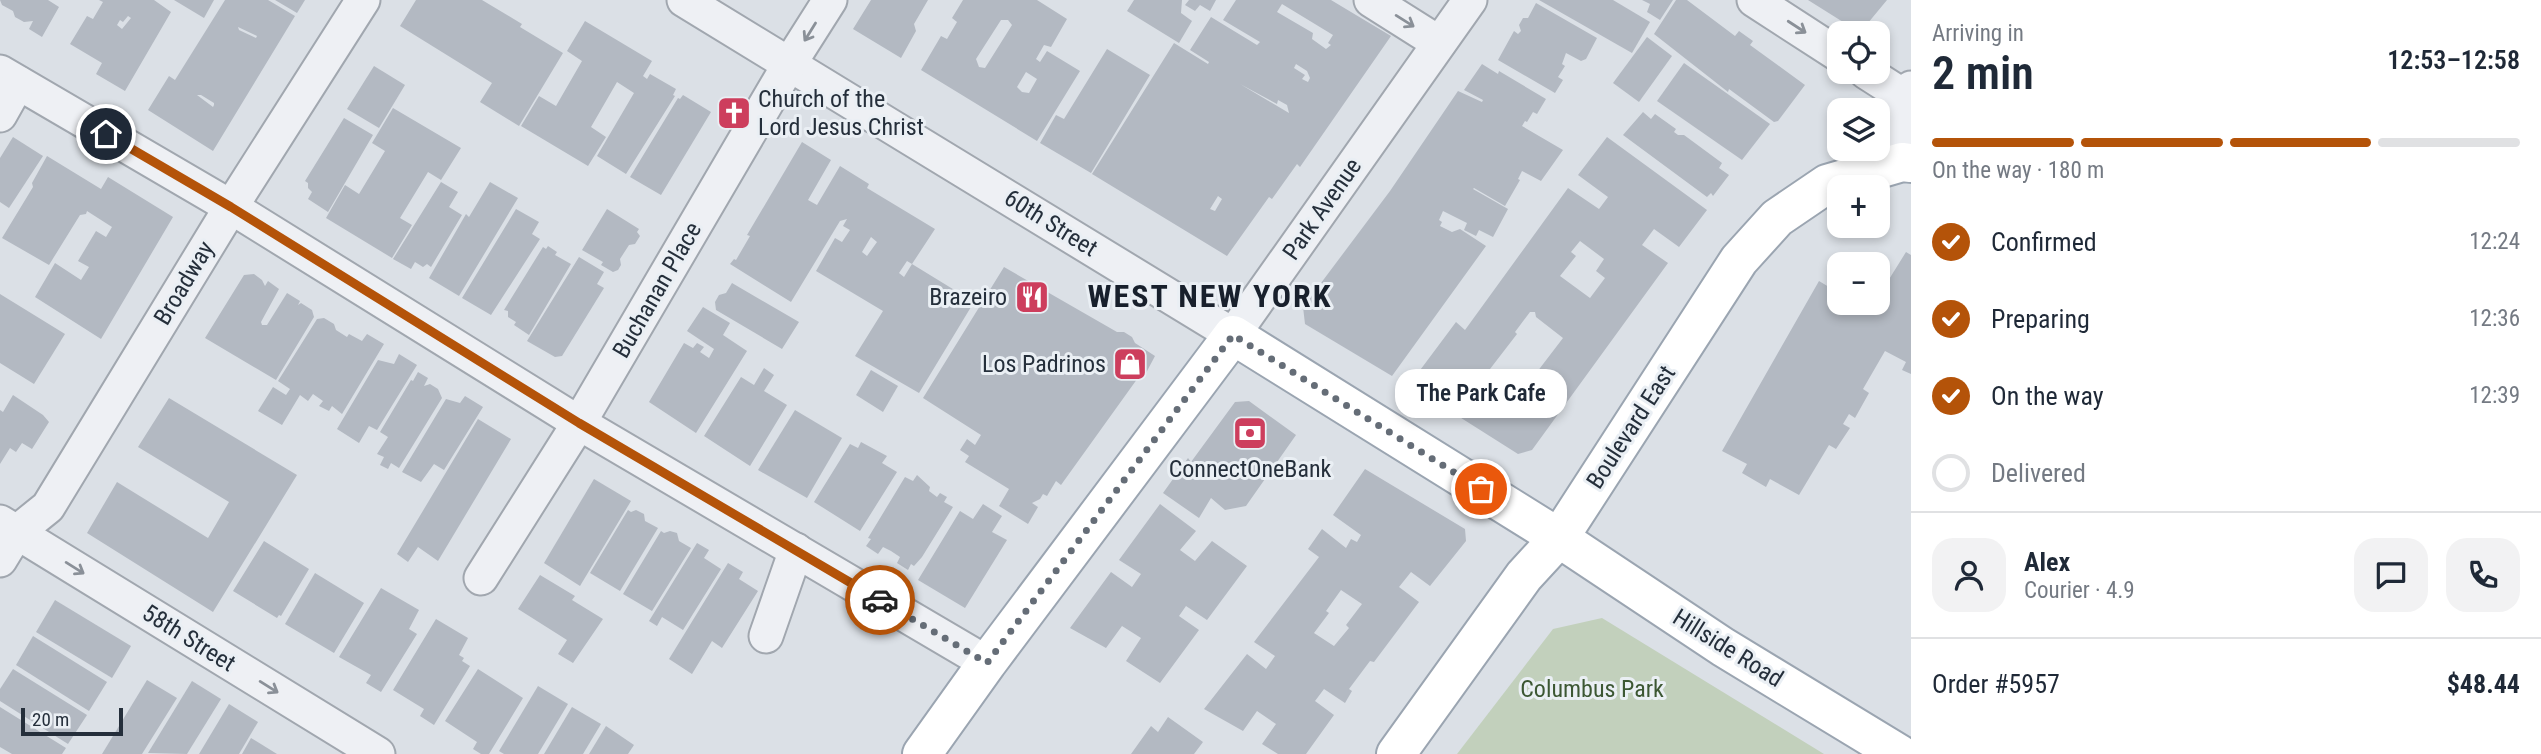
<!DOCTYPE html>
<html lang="en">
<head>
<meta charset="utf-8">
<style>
	:root { --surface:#fff; --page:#f2f2f3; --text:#1f2937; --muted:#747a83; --line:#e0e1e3; --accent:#b45309 }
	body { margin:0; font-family:"Roboto Condensed",sans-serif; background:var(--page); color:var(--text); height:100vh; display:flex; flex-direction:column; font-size:26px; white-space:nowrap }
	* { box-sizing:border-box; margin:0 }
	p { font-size:23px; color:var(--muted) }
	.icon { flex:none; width:38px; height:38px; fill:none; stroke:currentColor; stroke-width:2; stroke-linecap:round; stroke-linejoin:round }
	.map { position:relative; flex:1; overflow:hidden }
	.panel { display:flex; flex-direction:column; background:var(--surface); width:630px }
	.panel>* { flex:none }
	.buttons { position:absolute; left:1827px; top:21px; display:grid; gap:14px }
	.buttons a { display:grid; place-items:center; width:63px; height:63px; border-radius:14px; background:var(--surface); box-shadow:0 4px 10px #0003; font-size:35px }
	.scale { position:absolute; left:21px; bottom:18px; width:102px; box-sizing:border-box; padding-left:7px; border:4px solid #252f3b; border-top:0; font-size:19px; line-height:24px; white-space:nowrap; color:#252f3b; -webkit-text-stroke:5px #eaeff4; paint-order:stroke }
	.pin { position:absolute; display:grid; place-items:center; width:60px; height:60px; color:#fff; margin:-30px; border:4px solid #fff; border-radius:50%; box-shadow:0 2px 7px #0007 }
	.courier { position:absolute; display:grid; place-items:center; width:70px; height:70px; margin:-35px; border:5px solid #b45309; border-radius:50%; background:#fff; color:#222; box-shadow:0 2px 9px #0007 }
	.bubble { position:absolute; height:49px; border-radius:21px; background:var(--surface); box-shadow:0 4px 10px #0003; font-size:23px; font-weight:600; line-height:49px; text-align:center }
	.summary em { font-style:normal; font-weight:600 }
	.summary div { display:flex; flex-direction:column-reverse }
	.summary { display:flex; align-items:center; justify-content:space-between; height:119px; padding:0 21px }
	h1 { font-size:46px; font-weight:600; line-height:52px }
	.bar { display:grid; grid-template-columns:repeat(4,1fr); gap:10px 7px; align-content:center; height:84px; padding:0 21px }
	.bar i { height:9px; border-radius:5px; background:var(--line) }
	.bar .selected { background:var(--accent) }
	.bar p { grid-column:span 4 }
	.line { display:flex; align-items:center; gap:18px; padding:0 21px; border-top:2px solid var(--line) }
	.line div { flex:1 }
	.round { display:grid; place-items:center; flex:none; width:74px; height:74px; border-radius:21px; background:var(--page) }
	ol { padding:0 21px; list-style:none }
	li { display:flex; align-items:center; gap:21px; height:77px }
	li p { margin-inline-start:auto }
	li .icon { padding:7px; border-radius:50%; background:var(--accent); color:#fff; stroke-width:4 }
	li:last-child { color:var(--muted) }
	li i { width:38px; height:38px; border:4px solid var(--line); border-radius:50% }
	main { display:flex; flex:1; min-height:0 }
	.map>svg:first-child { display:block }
	.green { fill:#c2d0bc }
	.building { fill:#b3b9c2; fill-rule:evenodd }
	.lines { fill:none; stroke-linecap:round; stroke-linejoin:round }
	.minor-casing { stroke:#a1a7af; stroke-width:37 }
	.major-casing { stroke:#9ba5b1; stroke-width:42 }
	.minor { stroke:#eef0f4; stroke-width:33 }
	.major { stroke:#fff; stroke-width:38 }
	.oneway { stroke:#8a9098 }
	.done { stroke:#656d77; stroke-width:7; stroke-dasharray:0 12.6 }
	.route { stroke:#b45309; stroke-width:9 }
	.labels { text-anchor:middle; stroke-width:6; stroke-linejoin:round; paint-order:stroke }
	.poi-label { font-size:24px; fill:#252f3b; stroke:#eaeff4; text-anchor:end }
	.street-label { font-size:24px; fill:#252f3b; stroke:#eaeff4 }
	.park-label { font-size:24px; fill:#3c5733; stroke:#eaeff4 }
	.district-label { font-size:32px; font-weight:bold; letter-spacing:2px; fill:#18202c; stroke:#eaeff4 }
</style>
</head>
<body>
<main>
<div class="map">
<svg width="1911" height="754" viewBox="0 0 1911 754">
	<rect width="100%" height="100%" fill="#dbe0e6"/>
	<polygon class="green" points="1602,618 1824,754 1457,754 1553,629"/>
	<g class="building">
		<polygon points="0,0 48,0 59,7 42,37 29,29 33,21 24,22 15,17 13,11 2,5"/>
		<path d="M99,0h55l17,12 -46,79 -29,-17 6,-11 -32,-19 17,-28 6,3 10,-17zM128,16l3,2 -9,11 -5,-4 3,-5 3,2z"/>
		<polygon points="174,0 214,0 204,18"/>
		<path d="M225,0h43l27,16 -82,135 -65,-41 21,-34 6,4zM238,27l19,9 -1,2 -17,-8zM197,95h4l13,8v2l-1,2z"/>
		<polygon points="275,0 305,0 297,13"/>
		<polygon points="416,0 482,0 522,24 520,27 563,53 519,126 480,102 492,83 400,26"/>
		<polygon points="871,0 928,0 914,24 916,31 901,58 853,29"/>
		<path d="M963,0h74l30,19 -16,28 -7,-2 -8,14 4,3 7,-11 33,20 -43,70 -116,-71 20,-34 6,3 10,-17 -5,-4zM1001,20h7l4,5 -27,43 -6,-1 -3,-8zM1026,72l11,7 -8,14 -7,-1 -5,-5z"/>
		<polygon points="1134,0 1182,0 1181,13 1192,21 1179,43 1127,11"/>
		<polygon points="1189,0 1216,0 1210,11 1200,5 1195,11 1185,5"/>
		<path d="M1236,0h95l60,36 -91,131 -3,-3 -25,35 -3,-2 -42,59 -135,-82 82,-131 34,21 1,-2 -19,-12 21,-33 46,28 3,-3 -37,-22zM1282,4l51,31 -5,8 3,2 -5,4 -14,-10 1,-6 -36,-21zM1296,64l11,7 3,7 -2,4 -6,-3 3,-4 -11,-7zM1240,84l37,20 1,-4 9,5 2,8zM1218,196l4,3 -7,12 -5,-2z"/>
		<polygon points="1539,0 1613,0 1650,22 1632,53"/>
		<polygon points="1642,0 1673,0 1660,20 1647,12 1650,4"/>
		<polygon points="1676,0 1687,0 1735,36 1739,31 1753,41 1750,45 1805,85 1778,121 1774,122 1729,89 1728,92 1654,34"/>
		<polygon points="1808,0 1887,0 1863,29 1854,22 1851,27"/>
		<polygon points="1536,3 1597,38 1586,59 1581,61 1566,53 1562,64 1565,66 1558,77 1563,80 1555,93 1498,60 1514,31 1518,34 1521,31 1519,25 1523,18 1528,18"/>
		<polygon points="585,21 652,61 643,76 647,79 650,74 676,89 673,95 675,96 626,174 597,156 634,93 617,82 591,127 606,137 588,166 521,126 539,96 556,106 582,61 567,51"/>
		<polygon points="1647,37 1672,56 1639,102 1613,83"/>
		<polygon points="1107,49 1150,75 1091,173 1040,143 1056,115 1064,119"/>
		<polygon points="1684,63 1770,124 1742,160 1657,101"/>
		<polygon points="1482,64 1498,74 1499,71 1546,99 1537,114 1533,112 1527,122 1525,121 1522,126 1563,150 1541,181 1522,171 1518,179 1520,180 1505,206 1474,188 1473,189 1508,209 1493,237 1479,230 1476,236 1464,230 1467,223 1443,211 1439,220 1442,222 1440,226 1452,232 1460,229 1486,246 1392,376 1305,324 1303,307 1390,191 1458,91 1482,102 1483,100 1464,90"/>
		<polygon points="374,66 405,85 379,128 347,109"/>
		<polygon points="683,95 711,112 661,195 630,177 678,98 680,99"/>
		<polygon points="393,108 461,148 441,180 428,172 400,218 412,225 392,258 326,218 345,185 359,194 385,151 372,143"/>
		<polygon points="1643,112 1651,119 1655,114 1676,129 1674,132 1678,135 1684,135 1722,163 1719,168 1729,175 1713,196 1711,193 1707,197 1623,135"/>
		<polygon points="344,118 373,135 328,212 308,199 312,192 308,188 308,183 305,181"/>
		<polygon points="13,137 43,156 9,208 0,202 0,158"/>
		<path d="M1607,137l100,73 -28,37 -25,-18 -12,16 26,18 -136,187 -14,4 -109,-69 47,-63 9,8 103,-142 31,21 9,-12 -30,-22zM1580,241l24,18 -8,12 9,7 -15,20 -30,-22 16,-20 -5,-4zM1530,312h5l1,5 27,21 -39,51 -25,-19 -3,4 -6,-5 27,-35 -2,-2z"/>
		<path d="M802,142l29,18 -23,40 9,5 23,-39 29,18 -2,4 68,41 -23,35 62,38 -55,91 -64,-37 28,-45 -67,-40 19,-33 7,4 8,-12 -7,-4 4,-7 -7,2 -49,81 -61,-38 4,-5 2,1 14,-24 -3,-1zM871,237l6,5 -10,14 -5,-4zM907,261l5,3 -8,13 -5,-4z"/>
		<polygon points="47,156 101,189 108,177 173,217 101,339 35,297 55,263 81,280 89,267 78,261 96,231 106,237 112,227 87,211 86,214 80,215 49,265 2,238 33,187 32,183"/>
		<polygon points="441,182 458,192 449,207 462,215 431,267 427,264 423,267 415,262 411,269 393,259"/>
		<polygon points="490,182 518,198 459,296 429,278 466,214 469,217"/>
		<polygon points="516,209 539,222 532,234 540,239 491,315 462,298"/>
		<polygon points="607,209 639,229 637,232 640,236 635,244 629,245 620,259 621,265 618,270 613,272 601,265 603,262 582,250"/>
		<polygon points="548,246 557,252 555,255 571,264 529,335 514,325 516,322 508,317 508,311 504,310 543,247 546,249"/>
		<polygon points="1906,252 1911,255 1911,374 1902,370 1906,362 1885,351 1863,389 1869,393 1855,418 1849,414 1843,424 1850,428 1836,449 1829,445 1799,495 1770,479 1766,487 1742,473 1747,464 1722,451 1819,281 1839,293 1839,303 1878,303 1878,286 1883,289"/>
		<polygon points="579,257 604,272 597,284 604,288 562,356 555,357 527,341"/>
		<polygon points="1004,267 1117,332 1124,332 1132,337 1135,343 1155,356 1146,373 1140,375 1061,485 1056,481 1047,496 1043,494 1040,499 1032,503 1038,507 1028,524 999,506 1009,489 965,462 969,456 960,450 967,439 975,445 981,435 923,398"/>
		<polygon points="254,274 262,280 265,286 268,281 279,289 261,322 262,325 267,325 287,293 300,301 298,305 301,303 312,310 314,317 276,380 205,338 244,275"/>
		<polygon points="732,283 799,322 782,349 716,310 715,302 719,295 726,293"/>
		<polygon points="0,294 65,334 34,384 0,363"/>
		<polygon points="703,307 730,323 723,335 747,351 696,433 649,402 684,343 693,348 697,343 704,347 700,352 709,358 714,349 687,331"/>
		<polygon points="324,318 334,324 336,330 347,337 349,334 362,341 367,334 384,344 342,414 332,406 329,411 319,406 323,401 313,394 308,401 300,395 282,425 258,411 273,387 286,395 290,389 278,381 317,319"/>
		<polygon points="399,354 417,365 377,430 369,426 359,443 337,429 378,360 394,364"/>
		<polygon points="764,368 774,375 764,391 787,405 750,466 704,436 741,377 754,385"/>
		<polygon points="871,370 898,386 883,412 856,395"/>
		<polygon points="418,372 428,378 424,386 430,384 438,389 442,398 399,468 391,463 388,469 380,465 384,457 377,454 388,437 380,432 411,380 413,381"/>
		<polygon points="13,395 43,415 49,422 32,449 22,443 16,452 10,448 0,464 0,410 3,412"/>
		<polygon points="465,396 483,407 444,470 434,464 421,482 402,472 446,399 460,403"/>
		<polygon points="169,398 297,475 213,612 87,533 117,482 208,538 229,502 138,447"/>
		<polygon points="1249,401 1296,435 1246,506 1225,510 1211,498 1199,518 1163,493 1188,458 1191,462 1235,402"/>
		<polygon points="795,410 842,438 807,498 758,470"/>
		<polygon points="478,419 511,439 438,561 418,547 408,562 397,554"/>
		<polygon points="861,442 887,456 882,463 897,472 860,531 814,502 850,444 858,448"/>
		<path d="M1365,469l100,60 1,12 -36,45 -19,-14 -12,15 20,15 -45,60 -4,-1 -21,28 3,2 -7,12 -21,-14 -9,12 19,14 -28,39h-28l-16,-10 14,-20 -19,-13 -14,20 -39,-22 43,-55 19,15 9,-13 -21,-14 65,-85 -11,-8 14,-20 24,19 5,-9 6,3 4,-7 -28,-20zM1341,590l21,14 -16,21 3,3 -15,18 -20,-13 15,-20 -3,-2z"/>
		<polygon points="917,475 930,487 929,491 937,497 940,493 947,497 944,502 953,507 922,557 914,566 911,564 908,570 897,563 900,557 891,551 883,547 878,554 866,546 871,539 868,538 905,477 913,481"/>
		<polygon points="594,479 631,501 580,586 544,563"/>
		<polygon points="983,504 1002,516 992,532 1007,540 965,608 918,580 960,511 973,519"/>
		<polygon points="1160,504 1196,531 1180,550 1195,561 1212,541 1247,566 1207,620 1186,606 1179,616 1199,630 1160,683 1126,661 1141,638 1122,626 1106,648 1070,628 1111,572 1132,587 1141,574 1119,560"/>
		<polygon points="628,510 631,512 636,510 644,514 645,521 658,528 620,591 590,573"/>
		<polygon points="661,531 664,533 670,531 677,533 679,541 691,548 652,611 623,594"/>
		<polygon points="264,541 309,569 281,616 279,615 277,618 233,591"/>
		<polygon points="697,543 709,550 704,558 721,569 683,630 662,617 657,626 649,621"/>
		<polygon points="728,563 743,572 739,579 758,591 722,648 712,641 692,674 669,659"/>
		<polygon points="315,573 364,603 334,653 285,624"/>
		<polygon points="540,575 575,596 572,600 603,619 573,663 558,654 567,640 518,609"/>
		<polygon points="381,588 419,610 409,629 417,634 381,692 366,683 371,675 339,657"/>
		<polygon points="55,600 131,646 112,678 36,632"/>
		<polygon points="436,619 468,638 459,655 464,658 462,661 470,666 434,725 420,716 424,709 393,690"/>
		<polygon points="33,636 107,682 89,711 16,665"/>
		<polygon points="13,669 87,715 68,744 0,701 0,689"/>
		<polygon points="478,669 523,698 489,754 481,754 473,749 477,742 445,721"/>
		<polygon points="147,680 177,698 142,754 102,754"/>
		<polygon points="192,681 221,699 187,754 148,753"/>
		<polygon points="538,686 568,704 538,754 504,754 499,751"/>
		<polygon points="229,704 258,722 239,754 199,754"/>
		<polygon points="0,707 66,748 62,754 12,754 0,747"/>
		<polygon points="572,707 601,724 583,754 544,754"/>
		<polygon points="1168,717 1203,742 1194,754 1131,754 1151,726 1158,732"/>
		<polygon points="606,726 634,745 628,754 589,754"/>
		<polygon points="251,738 277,754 242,754"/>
	</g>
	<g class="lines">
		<g class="minor-casing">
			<g id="minor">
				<polyline points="684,0 1233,335 1470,0"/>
				<polyline points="1371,0 1439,43"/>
				<polyline points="1754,0 1839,55"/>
				<polyline points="0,72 231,207 579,423 987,663"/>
				<polyline points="1866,72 1905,97"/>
				<polyline points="0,115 18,83"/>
				<polyline points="1902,162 1905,97 1911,88"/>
				<polyline points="0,522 378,754"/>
				<polyline points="0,560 17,532 48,507 231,207 363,0"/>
				<polyline points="481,578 579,423 790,63 830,0"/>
				<polyline points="766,636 796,550"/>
			</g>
		</g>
		<g class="major-casing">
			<g id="major">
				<polyline points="922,754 987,663 1233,335 1559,538 1723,647 1899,754"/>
				<polyline points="1396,754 1524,576 1559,538 1739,260 1777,218 1827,184 1902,162 1911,163"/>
			</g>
		</g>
		<use href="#minor" class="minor"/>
		<use href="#major" class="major"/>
	</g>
	<defs><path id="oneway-shaft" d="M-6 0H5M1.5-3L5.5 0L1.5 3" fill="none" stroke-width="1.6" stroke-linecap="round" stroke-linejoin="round" transform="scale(1.75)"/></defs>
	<g class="oneway">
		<use href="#oneway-shaft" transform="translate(1405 21) rotate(32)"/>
		<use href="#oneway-shaft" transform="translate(1797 27) rotate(33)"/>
		<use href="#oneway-shaft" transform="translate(810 32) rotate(122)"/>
		<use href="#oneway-shaft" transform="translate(75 568) rotate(32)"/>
		<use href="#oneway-shaft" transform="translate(269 687) rotate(32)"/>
	</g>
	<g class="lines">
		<polyline class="done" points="880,600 987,663 1233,335 1481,489"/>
		<polyline class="route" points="106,134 231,207 579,423 880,600"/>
	</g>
	<defs>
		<g id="church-square" transform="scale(1.75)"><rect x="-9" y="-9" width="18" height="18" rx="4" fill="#cd3e5d" stroke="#eaeff4"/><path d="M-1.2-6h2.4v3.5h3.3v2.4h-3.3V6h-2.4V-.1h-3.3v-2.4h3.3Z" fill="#fff"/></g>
		<g id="restaurant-square" transform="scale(1.75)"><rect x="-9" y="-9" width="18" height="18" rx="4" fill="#cd3e5d" stroke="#eaeff4"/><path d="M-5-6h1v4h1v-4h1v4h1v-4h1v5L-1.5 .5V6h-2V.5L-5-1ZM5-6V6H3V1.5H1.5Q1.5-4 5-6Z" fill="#fff"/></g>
		<g id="shop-square" transform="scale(1.75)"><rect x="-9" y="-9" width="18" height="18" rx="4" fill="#cd3e5d" stroke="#eaeff4"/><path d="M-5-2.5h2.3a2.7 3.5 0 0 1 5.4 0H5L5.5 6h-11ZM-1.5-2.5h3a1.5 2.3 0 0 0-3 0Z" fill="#fff"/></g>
		<g id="bank-square" transform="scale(1.75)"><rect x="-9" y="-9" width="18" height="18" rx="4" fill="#cd3e5d" stroke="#eaeff4"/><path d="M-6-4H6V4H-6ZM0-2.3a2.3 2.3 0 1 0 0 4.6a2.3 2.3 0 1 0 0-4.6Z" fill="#fff"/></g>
	</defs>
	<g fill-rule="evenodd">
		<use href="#church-square" x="734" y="113"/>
		<use href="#restaurant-square" x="1032" y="297"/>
		<use href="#shop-square" x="1130" y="364"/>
		<use href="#bank-square" x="1250" y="433"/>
	</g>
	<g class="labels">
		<g class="poi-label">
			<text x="758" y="107" text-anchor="start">Church of the<tspan x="758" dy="28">Lord Jesus Christ</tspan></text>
			<text x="1007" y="305">Brazeiro</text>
			<text x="1106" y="372">Los Padrinos</text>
			<text x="1250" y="477" text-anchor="middle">ConnectOneBank</text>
		</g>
		<g class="street-label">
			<text transform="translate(1322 209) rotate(-55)" y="8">Park Avenue</text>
			<text transform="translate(1051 223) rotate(32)" y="8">60th Street</text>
			<text transform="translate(184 283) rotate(-59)" y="8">Broadway</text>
			<text transform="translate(657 290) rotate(-60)" y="8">Buchanan Place</text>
			<text transform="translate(1631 427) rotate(-57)" y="8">Boulevard East</text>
			<text transform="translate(189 638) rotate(32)" y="8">58th Street</text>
			<text transform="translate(1728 648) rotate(32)" y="8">Hillside Road</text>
		</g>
		<g class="park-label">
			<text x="1592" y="697">Columbus Park</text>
		</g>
		<g class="district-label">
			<text x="1210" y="307">WEST NEW YORK</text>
		</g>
	</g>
</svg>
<div class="buttons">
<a><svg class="icon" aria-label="locate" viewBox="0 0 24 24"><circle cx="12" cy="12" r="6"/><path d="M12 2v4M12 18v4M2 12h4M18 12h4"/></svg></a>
<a><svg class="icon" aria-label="layers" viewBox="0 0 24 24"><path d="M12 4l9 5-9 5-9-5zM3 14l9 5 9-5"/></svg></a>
<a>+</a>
<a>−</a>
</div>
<div class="scale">20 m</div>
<div class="pin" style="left:1481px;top:489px;background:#ea580c"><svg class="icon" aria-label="bag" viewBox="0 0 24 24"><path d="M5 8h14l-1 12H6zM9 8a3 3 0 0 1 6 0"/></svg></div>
<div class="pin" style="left:106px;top:134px;background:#1f2937"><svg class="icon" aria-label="home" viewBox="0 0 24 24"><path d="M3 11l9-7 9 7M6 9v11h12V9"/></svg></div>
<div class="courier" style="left:880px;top:600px"><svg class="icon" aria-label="car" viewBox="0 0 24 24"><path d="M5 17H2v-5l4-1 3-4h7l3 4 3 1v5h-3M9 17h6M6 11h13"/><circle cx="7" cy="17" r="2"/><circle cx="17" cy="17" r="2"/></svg></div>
<div class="bubble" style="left:1395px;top:369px;width:172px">The Park Cafe</div>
</div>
<section class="panel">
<div class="summary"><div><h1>2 min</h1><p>Arriving in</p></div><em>12:53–12:58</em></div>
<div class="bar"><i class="selected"></i><i class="selected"></i><i class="selected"></i><i></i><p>On the way · 180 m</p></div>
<ol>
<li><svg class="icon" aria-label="check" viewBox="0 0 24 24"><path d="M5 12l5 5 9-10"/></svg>Confirmed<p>12:24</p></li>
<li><svg class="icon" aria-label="check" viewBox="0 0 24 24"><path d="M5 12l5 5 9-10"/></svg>Preparing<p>12:36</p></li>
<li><svg class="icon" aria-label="check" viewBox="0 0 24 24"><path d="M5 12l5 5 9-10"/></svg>On the way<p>12:39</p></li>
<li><i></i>Delivered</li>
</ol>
<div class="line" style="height:126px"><a class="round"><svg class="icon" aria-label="person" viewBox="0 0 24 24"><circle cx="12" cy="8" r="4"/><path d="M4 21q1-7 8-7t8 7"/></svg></a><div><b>Alex</b><p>Courier · 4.9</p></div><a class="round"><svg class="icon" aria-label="chat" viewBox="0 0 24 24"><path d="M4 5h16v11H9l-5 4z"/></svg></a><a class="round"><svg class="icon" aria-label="phone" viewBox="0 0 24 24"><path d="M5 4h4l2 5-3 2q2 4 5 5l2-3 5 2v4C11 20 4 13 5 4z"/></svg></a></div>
<div class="line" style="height:91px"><div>Order #5957</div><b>$48.44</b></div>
</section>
</main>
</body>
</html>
